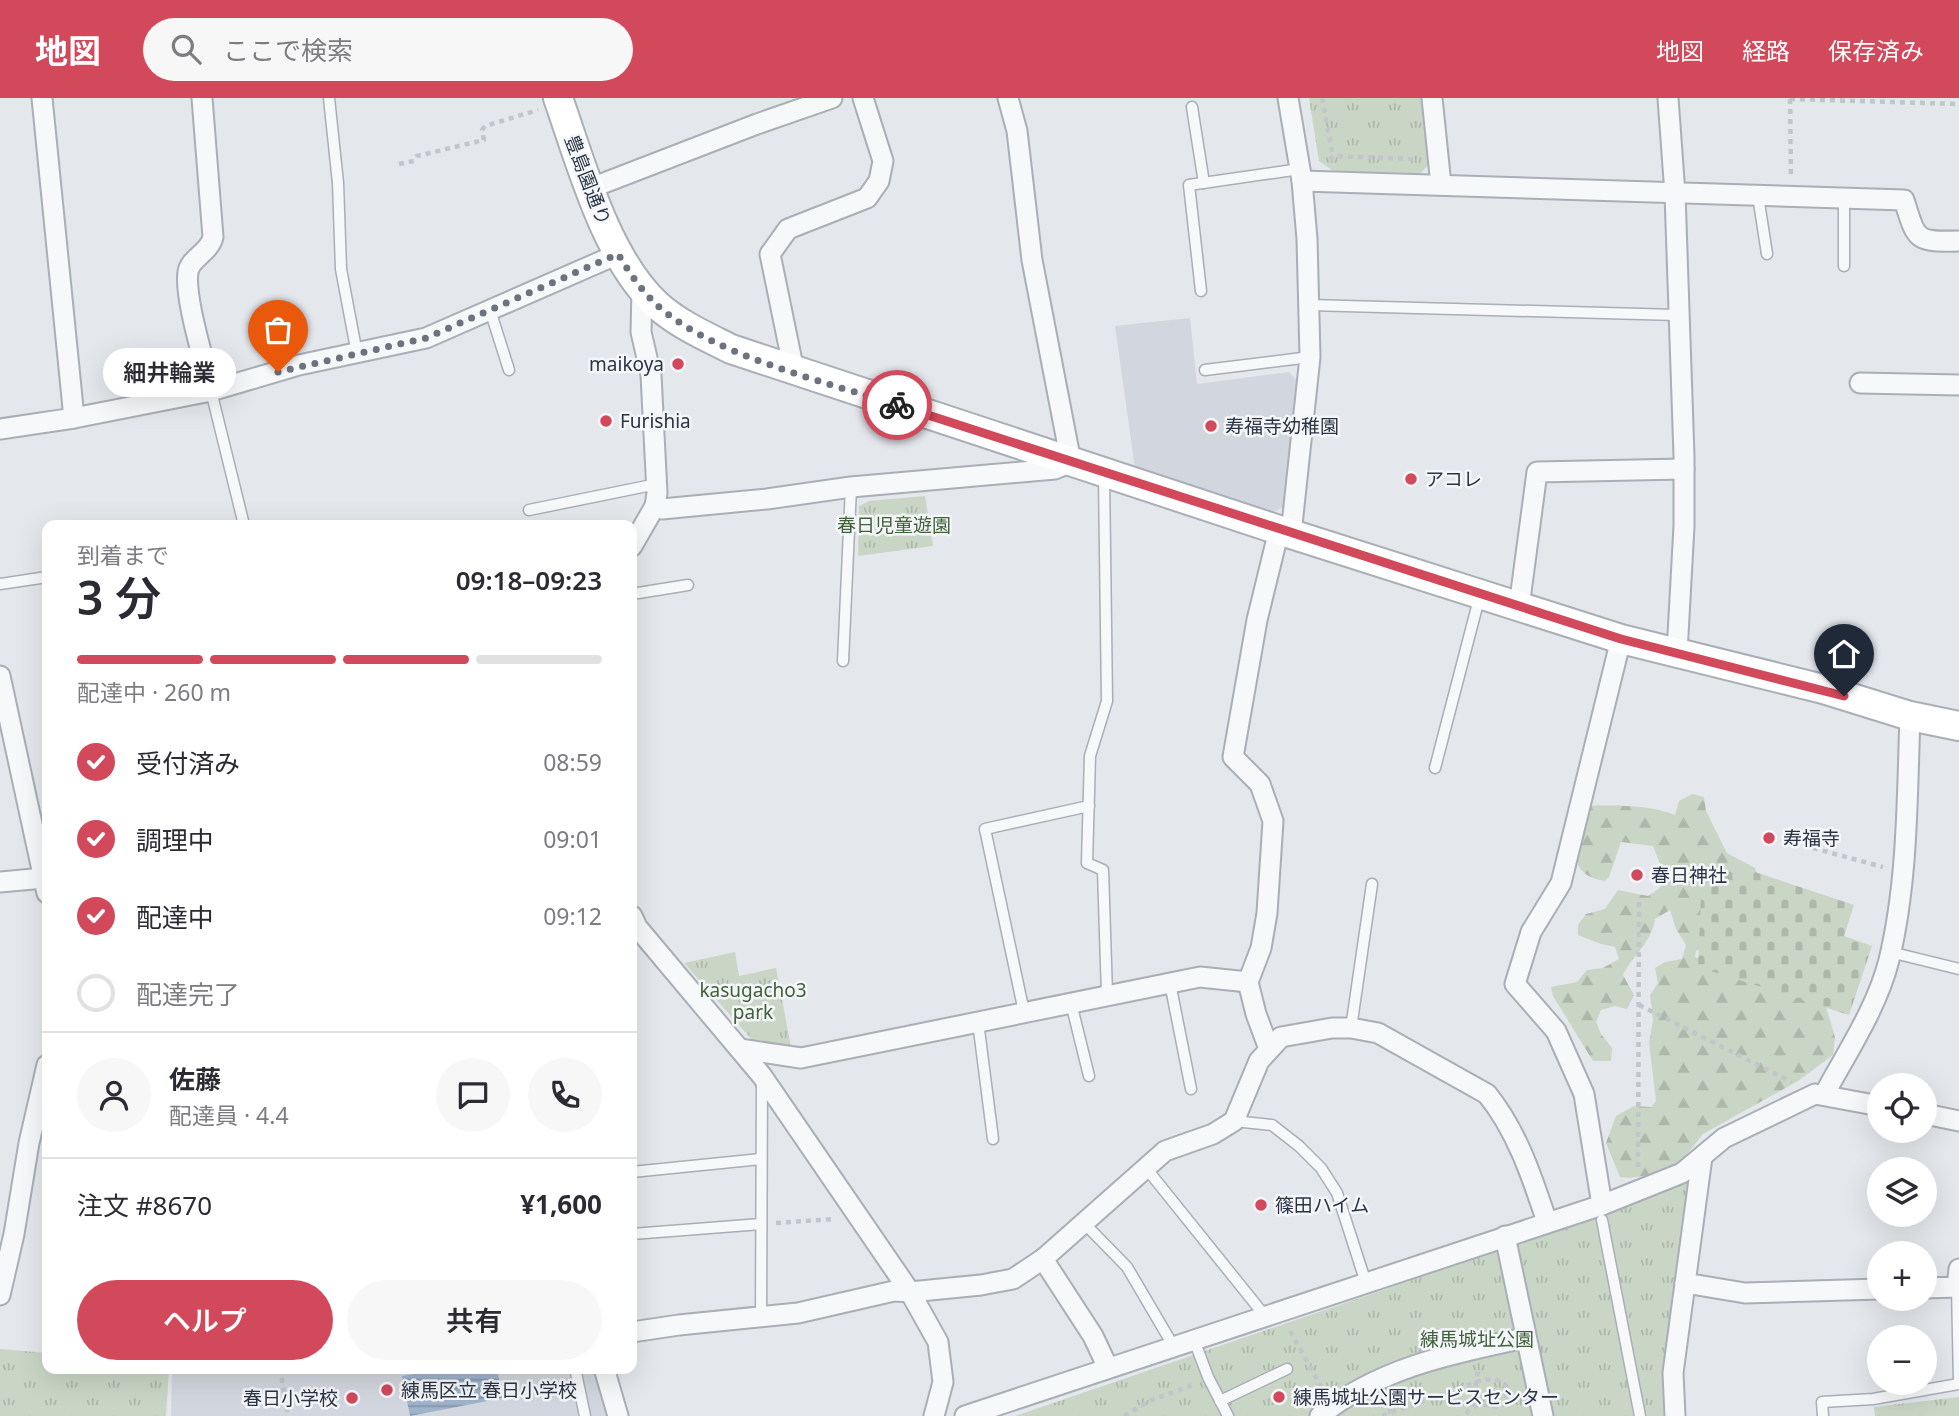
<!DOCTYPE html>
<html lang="ja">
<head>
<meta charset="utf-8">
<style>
	:root { --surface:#fff; --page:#f7f7f7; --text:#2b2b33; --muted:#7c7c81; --line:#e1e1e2; --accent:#d1495b }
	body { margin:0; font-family:"Noto Sans","Noto Sans JP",sans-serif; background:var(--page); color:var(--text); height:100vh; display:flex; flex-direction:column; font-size:26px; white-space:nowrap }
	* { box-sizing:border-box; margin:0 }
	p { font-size:23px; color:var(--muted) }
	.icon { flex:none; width:38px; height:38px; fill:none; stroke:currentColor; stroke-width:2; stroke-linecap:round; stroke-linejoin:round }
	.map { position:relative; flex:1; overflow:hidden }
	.drawer { position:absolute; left:42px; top:422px; width:595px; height:854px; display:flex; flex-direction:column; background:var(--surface); border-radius:14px; box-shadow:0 7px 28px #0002 }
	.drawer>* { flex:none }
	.tools { position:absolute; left:1867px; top:975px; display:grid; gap:14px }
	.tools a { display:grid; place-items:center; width:70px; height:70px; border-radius:50%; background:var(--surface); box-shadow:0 7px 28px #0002; font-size:35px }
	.pin { position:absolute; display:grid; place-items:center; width:60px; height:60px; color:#fff; margin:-72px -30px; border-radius:50% 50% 50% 0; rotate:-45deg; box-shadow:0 0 7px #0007 }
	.pin .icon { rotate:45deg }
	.courier { position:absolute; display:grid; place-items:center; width:70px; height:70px; margin:-35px; border:5px solid #d1495b; border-radius:50%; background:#fff; color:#222; box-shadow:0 2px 9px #0007 }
	.bubble { position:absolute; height:49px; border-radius:24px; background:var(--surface); box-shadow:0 7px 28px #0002; font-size:23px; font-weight:600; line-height:49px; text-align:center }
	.summary em { font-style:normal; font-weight:600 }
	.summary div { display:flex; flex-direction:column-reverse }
	.summary { display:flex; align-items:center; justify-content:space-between; height:119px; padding:0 35px }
	h1 { font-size:46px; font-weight:600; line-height:52px }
	.bar { display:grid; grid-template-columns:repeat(4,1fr); gap:10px 7px; align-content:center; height:84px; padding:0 35px }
	.bar i { height:9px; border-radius:5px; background:var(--line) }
	.bar .current { background:var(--accent) }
	.bar p { grid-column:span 4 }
	.line { display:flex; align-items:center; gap:18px; padding:0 35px; border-top:2px solid var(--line) }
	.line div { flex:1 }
	.round { display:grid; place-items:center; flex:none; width:74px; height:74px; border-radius:37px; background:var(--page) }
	ol { padding:0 35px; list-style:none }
	li { display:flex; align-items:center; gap:21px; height:77px }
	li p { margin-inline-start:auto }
	li .icon { padding:7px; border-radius:50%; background:var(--accent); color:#fff; stroke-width:4 }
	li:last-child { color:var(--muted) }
	li i { width:38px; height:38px; border:4px solid var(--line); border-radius:50% }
	.cta { display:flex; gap:14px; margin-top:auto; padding:14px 35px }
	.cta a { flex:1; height:80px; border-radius:42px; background:var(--accent); color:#fff; font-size:28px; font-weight:600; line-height:80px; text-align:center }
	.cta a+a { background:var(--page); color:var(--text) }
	header { display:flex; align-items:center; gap:42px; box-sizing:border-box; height:98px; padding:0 35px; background:var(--accent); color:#fff }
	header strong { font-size:33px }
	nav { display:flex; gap:38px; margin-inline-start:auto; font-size:24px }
	.search { width:490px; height:63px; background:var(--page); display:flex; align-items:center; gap:18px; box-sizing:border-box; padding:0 24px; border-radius:38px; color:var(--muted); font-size:26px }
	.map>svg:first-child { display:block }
	.built { fill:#d2d6de }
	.forest { fill:url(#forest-firs) }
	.cemetery { fill:url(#cemetery-stones) }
	.park { fill:url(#park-tufts) }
	.water { fill:url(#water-rules) }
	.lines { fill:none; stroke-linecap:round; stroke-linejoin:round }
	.lane-casing { stroke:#a9aeb7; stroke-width:13 }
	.street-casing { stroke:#a9aeb7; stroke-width:23 }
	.secondary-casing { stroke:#a9aeb7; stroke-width:32 }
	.path { stroke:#c2c5cb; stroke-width:4.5; stroke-dasharray:5 5; stroke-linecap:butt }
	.lane { stroke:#f7f8fa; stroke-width:10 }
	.street { stroke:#f7f8fa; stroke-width:19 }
	.secondary { stroke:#fff; stroke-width:28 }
	.done { stroke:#6c737f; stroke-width:7; stroke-dasharray:0 12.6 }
	.route { stroke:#d1495b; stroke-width:9 }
	.poi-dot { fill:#d1495b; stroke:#f4f6f9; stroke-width:2.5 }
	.labels { text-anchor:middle; stroke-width:5; stroke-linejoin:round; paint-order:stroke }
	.street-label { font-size:19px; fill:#2b3445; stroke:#f4f6f9 }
	.poi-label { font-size:19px; fill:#2b3445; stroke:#f4f6f9; text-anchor:start }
	.park-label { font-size:19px; fill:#3f6138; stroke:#f4f6f9 }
</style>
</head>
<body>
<header>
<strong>地図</strong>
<div class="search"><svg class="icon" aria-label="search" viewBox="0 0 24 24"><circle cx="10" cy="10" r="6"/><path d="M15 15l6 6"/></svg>ここで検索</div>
<nav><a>地図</a><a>経路</a><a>保存済み</a></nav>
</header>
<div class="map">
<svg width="1959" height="1318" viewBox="0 0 1959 1318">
	<defs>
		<pattern id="forest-firs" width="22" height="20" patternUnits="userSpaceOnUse" patternTransform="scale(1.75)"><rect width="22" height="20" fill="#c9d6c5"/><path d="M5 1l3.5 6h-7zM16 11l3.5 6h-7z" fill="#adb8ab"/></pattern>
		<pattern id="cemetery-stones" width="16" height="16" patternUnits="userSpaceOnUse" patternTransform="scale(1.75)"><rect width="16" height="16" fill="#c9d6c5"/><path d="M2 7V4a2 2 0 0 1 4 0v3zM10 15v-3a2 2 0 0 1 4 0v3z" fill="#adb8ab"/></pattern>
		<pattern id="park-tufts" width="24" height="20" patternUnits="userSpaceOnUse" patternTransform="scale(1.75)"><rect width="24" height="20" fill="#c9d6c5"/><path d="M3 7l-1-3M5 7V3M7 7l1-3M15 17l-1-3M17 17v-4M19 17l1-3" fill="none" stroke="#adb8ab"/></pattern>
		<pattern id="water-rules" width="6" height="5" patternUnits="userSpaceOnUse" patternTransform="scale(1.75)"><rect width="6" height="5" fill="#9fb4cc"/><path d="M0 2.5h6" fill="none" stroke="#8293a7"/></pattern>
	</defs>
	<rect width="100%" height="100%" fill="#e4e7ec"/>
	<g class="built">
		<polygon points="1190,220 1197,286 1289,274 1297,283 1283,409 1274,414 1135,370 1115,228"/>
		<polygon points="172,1270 596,1271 609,1318 171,1318"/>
	</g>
	<path class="forest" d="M1692,696l12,3 2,14 21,42 28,15 6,20 -65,63 -1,6 64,23 65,20 11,37 -2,18 -35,26 -95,53 -24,30 -23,10 -27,4 -9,-1 -14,-34 10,-27 18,-10 17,1 5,-6 -7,-58 4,-23 -3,-25 8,-12 -3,-15 10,-6 17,-3 4,-14 -10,-16 -6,-19 -15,9c-4,24 -21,35 -32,56l11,20 -7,14 -12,-3 -14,4 -5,12 5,12 11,14 -1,13h-18l-40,-65 -2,-9 26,-5 10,-12 16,-2 16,-9 -4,-12 -14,-3 -23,-9v-10l8,-11 19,-5 13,-19 30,6 12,-8 1,-22 -8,-20 -32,-4 -12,35 -4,4c-15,-3 -25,-7 -29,-22l12,-53c28,-1 61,-1 87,9l4,-14z"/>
	<polygon class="cemetery" points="1734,767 1854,807 1844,838 1872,848 1849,917 1698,869 1701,796"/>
	<g class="park">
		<polygon points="1309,0 1421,0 1429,66 1421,75 1335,74 1319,63"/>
		<polygon points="925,398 933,448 858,458 859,408 869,403"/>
		<polygon points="735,854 739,878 776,870 791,949 754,944 684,865"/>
		<polygon points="1687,1084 1689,1092 1663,1294 1664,1318 1015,1318 1535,1140"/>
		<polygon points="0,1251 47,1255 47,1270 169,1271 166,1318 0,1318"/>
		<polygon points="1959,1299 1959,1318 1875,1318 1874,1309"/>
	</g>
	<polygon class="water" points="442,1271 497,1271 503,1300 410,1318 402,1278"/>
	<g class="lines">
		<g class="lane-casing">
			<g id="lane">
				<polyline points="329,0 338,85 341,171 357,256"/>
				<polyline points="1192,9 1204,85"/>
				<polyline points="1758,98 1767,156"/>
				<polyline points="1844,168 1844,101"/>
				<polyline points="1201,193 1189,87 1300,71"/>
				<polyline points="1309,207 1677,217"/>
				<polyline points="490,212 509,272"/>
				<polyline points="1205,272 1310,259"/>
				<polyline points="211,293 244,427"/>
				<polyline points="1104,378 1107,603 1090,658 1087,765 1103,772 1107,897"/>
				<polyline points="529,412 657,386"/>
				<polyline points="0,486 47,479"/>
				<polyline points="632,496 688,487"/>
				<polyline points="843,563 851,389"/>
				<polyline points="1435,670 1480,497"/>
				<polyline points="1890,854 1959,871"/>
				<polyline points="1170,885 1191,991"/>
				<polyline points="1071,905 1089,978"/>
				<polyline points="1024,914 985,731 1089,708"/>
				<polyline points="978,924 993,1041"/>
				<polyline points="1351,930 1372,786"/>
				<polyline points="1234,1023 1272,1027 1299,1048 1321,1070 1337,1095 1366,1185"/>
				<polyline points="1146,1070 1265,1218"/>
				<polyline points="632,1074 761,1061"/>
				<polyline points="1602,1122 1640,1318"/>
				<polyline points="1084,1125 1127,1169 1174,1249"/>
				<polyline points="632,1136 761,1126"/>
				<polyline points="1957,1189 1959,1284"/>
				<polyline points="761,1220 762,982"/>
				<polyline points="1194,1242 1208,1279 1228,1318"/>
				<polyline points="575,1270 585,1318"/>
				<polyline points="1220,1303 1287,1271"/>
				<polyline points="1823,1318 1822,1304 1873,1301 1959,1286"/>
			</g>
		</g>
		<g class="street-casing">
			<g id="street">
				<polyline points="42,0 74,320"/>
				<path d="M202,0l11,139c-3,15 -23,21 -25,35 -4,26 17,91 23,119"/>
				<polyline points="1288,0 1302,83 1307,141 1310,259 1291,436"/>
				<polyline points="1432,0 1441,87"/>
				<polyline points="1668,0 1675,96 1684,358 1684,428 1677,555"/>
				<path d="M1302,83l602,19c13,41 11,42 55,41"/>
				<polyline points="591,90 757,26 832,0"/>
				<polyline points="794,273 770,156 788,131 867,100 879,83 883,63 863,0"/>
				<polyline points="1860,285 1959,287"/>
				<polyline points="0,331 74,320 211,293 299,267 426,240 618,156"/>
				<polyline points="655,408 662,411 767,401 851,389 1055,371 1071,364 1032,162 1017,33 1008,0"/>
				<polyline points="632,448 655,408 657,395 651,277 641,234 642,191"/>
				<polyline points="1519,509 1537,374 1684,371"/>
				<polyline points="0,578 47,795"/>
				<polyline points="0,784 44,780"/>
				<polyline points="632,818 637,829 762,978 910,1194 938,1244 943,1284 934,1318"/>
				<polyline points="740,951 801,960 1200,879 1248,884"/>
				<polyline points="1269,951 1256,916 1248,884 1261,850 1267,815 1273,723 1260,686 1233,659 1257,522 1279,432"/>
				<path d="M1824,997c23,-43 53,-87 65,-135 19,-79 18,-163 21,-244"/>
				<polyline points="1925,1016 1959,1023"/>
				<polyline points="1602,1107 1584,996 1556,933 1515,886 1531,834 1561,785 1621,541"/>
				<polyline points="1505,1138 1543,1318"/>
				<polyline points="1043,1161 1093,1238 1108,1270"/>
				<polyline points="1685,1185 1745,1195 1880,1191"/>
				<polyline points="1925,1190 1957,1189 1959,1171"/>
				<polyline points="0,1197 14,1136 29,1045 47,967"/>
				<path d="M632,1234l47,-7 119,-12 96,-22 16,1 71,-7 32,-6 30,-20 122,-108 48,-17 21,-13 25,-60 22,-24 51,-9h19l27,5 109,61c30,37 45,83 60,128"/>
				<polyline points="604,1270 618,1318"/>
				<polyline points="965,1318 1602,1107 1682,1075 1724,1040 1815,996 1880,1008"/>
				<path d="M1320,1318c58,-48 134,-63 205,-78"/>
				<polyline points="1675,1318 1673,1275 1702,1059"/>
			</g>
		</g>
		<g class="secondary-casing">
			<path id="secondary" d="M558,0c23,65 48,160 99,207 21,19 48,31 74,44l560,185 330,105 202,50 87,27 49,10"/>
		</g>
		<g class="path">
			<polyline points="1322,0 1333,58"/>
			<polyline points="1790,1 1959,6"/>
			<polyline points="1790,1 1791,80"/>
			<polyline points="1330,62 1333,58 1417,61"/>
			<polyline points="399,66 414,63 417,58 484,42 482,32 485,28 538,12"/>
			<polyline points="1813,750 1883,769"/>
			<polyline points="1639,907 1792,984"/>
			<polyline points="1638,1069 1639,804"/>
			<polyline points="776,1125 834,1121"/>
			<polyline points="1290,1233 1323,1292"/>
			<polyline points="280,1270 288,1318"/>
			<polyline points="1389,1300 1390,1314 1395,1318"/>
			<polyline points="1473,1308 1478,1272"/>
			<polyline points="1124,1318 1149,1303 1193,1287"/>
			<polyline points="1382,1318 1482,1282 1495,1281 1505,1286 1508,1292 1505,1306 1499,1309 1478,1306 1468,1313 1466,1318"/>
		</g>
		<use href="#lane" class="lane"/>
		<use href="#street" class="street"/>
		<use href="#secondary" class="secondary"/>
	</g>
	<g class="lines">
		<path class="done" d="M278,274l148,-34 192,-84c11,18 23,36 39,51 54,50 169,77 240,100"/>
		<polyline class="route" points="897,307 1621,541 1844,598"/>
	</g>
	<g class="poi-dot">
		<circle cx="678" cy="266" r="7"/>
		<circle cx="606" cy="323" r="7"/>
		<circle cx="1211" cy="328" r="7"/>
		<circle cx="1411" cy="381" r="7"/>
		<circle cx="1769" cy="740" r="7"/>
		<circle cx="1637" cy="777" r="7"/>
		<circle cx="1261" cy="1107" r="7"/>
		<circle cx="387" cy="1292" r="7"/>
		<circle cx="1279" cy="1299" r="7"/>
		<circle cx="352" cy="1300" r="7"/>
	</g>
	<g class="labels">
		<g class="street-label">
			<text transform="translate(588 82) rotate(69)" y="7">豊島園通り</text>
		</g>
		<g class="poi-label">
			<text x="664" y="273" text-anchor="end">maikoya</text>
			<text x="620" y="330">Furishia</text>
			<text x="1225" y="335">寿福寺幼稚園</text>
			<text x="1425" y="388">アコレ</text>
			<text x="1783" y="747">寿福寺</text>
			<text x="1651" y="784">春日神社</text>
			<text x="1275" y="1114">篠田ハイム</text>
			<text x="401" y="1299">練馬区立 春日小学校</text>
			<text x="1293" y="1306">練馬城址公園サービスセンター</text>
			<text x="338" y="1307" text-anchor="end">春日小学校</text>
		</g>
		<g class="park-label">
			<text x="894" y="434">春日児童遊園</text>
			<text x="753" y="899">kasugacho3<tspan x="753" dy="22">park</tspan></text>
			<text x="1477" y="1248">練馬城址公園</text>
		</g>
	</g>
</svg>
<div class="tools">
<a><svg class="icon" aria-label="locate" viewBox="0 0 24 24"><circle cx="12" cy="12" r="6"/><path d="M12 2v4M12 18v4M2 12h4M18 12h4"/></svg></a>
<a><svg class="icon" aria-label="layers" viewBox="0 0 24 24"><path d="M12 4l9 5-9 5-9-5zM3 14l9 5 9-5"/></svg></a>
<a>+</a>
<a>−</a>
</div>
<div class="pin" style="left:278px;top:274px;background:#ea580c"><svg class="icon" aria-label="bag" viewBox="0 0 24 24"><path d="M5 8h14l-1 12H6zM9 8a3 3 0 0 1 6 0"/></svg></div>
<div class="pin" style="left:1844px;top:598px;background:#1f2937"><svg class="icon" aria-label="home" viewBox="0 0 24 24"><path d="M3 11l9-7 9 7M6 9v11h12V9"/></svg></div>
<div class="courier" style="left:897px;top:307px"><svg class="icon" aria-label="bike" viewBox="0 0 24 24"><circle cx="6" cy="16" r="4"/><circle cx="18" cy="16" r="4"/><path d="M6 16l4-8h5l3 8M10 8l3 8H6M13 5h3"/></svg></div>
<div class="bubble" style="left:103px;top:250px;width:133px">細井輪業</div>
<section class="drawer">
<div class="summary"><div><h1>3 分</h1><p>到着まで</p></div><em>09:18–09:23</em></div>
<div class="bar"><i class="current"></i><i class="current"></i><i class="current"></i><i></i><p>配達中 · 260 m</p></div>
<ol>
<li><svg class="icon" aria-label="check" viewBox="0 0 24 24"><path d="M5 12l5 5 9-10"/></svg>受付済み<p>08:59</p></li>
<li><svg class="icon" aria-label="check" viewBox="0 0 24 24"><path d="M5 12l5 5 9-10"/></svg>調理中<p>09:01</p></li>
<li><svg class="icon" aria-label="check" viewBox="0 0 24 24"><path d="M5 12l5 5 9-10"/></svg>配達中<p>09:12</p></li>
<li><i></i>配達完了</li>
</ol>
<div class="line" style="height:126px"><a class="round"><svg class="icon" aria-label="person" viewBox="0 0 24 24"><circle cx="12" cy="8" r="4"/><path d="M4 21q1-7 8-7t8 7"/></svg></a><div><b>佐藤</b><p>配達員 · 4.4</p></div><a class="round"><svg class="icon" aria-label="chat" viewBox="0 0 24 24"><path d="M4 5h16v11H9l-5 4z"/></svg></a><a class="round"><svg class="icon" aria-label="phone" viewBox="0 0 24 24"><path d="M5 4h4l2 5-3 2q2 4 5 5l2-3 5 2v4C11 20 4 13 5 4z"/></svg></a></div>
<div class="line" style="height:91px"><div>注文 #8670</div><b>¥1,600</b></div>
<div class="cta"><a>ヘルプ</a><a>共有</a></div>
</section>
</div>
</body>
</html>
